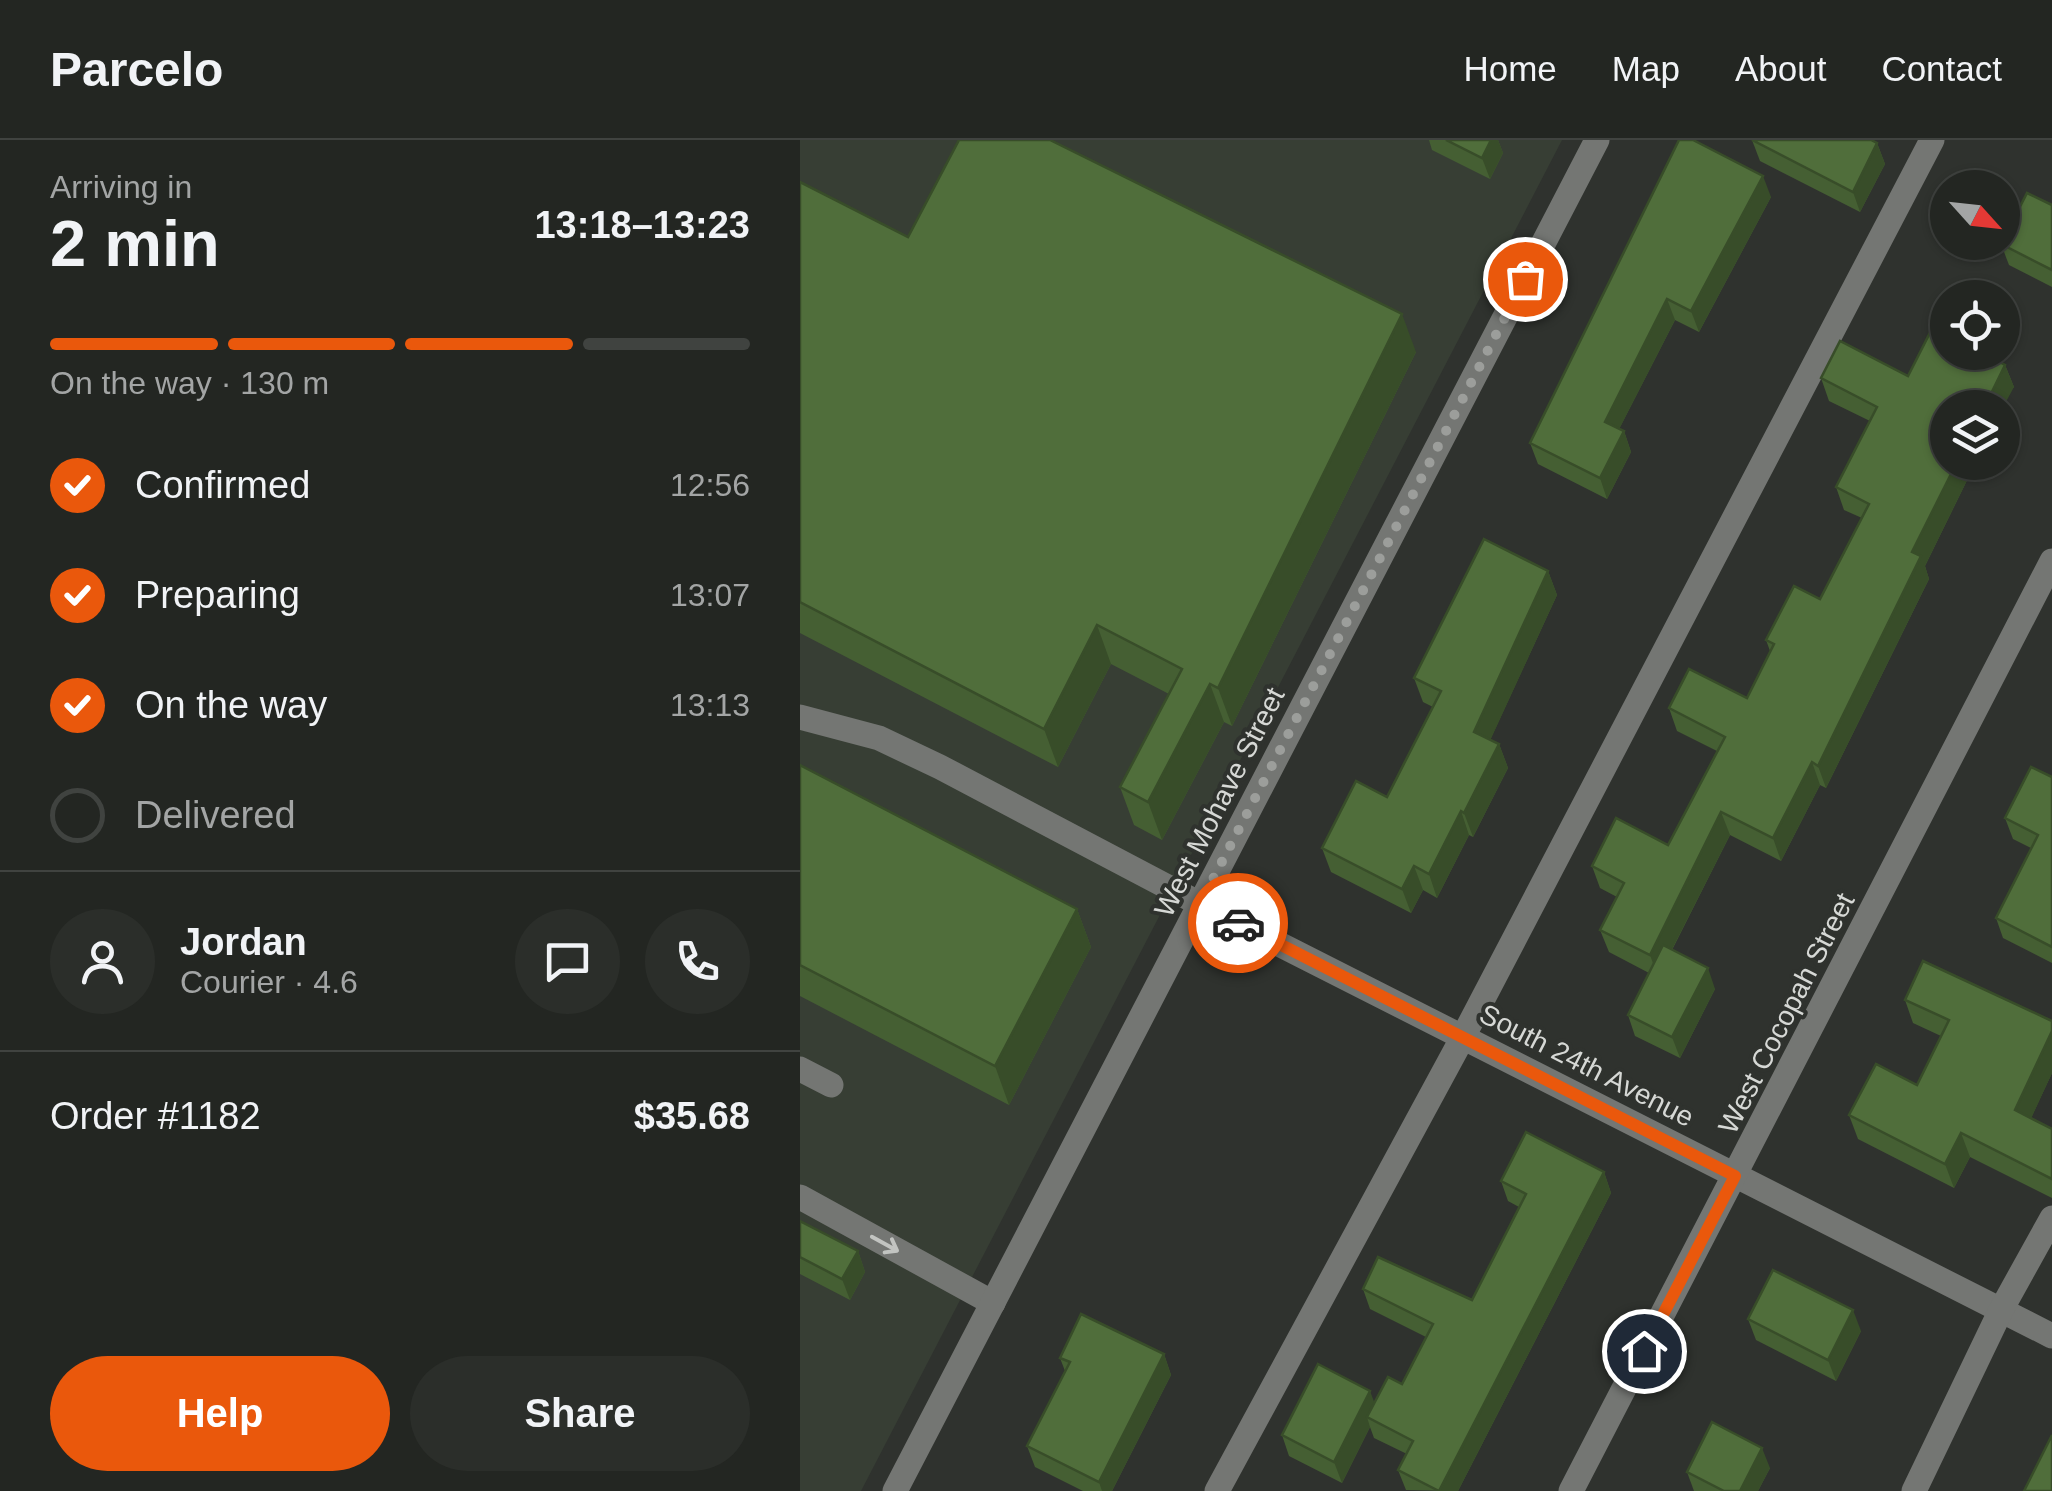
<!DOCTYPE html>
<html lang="en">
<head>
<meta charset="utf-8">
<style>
	:root { --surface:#232622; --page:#2b2e2a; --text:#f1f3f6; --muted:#a3a5a5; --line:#404340; --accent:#ea580c }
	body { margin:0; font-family:Arial,sans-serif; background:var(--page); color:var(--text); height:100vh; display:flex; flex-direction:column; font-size:38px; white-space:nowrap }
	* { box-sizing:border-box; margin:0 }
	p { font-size:32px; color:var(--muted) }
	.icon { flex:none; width:55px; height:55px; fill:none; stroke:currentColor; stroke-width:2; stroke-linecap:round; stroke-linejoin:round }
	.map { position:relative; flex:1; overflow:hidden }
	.details { display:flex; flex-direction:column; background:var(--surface); width:800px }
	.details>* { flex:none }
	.needle { width:65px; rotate:117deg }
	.buttons { position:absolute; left:1130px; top:30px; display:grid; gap:20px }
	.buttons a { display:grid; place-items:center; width:90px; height:90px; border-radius:50%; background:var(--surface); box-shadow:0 2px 8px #0004,0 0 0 2px var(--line); font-size:50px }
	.pin { position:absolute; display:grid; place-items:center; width:85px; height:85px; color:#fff; margin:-42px; border:5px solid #fff; border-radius:50%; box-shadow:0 2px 10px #0007 }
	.courier { position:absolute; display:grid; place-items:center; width:100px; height:100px; margin:-50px; border:8px solid #ea580c; border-radius:50%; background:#fff; color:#222; box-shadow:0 2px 12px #0007 }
	.headline em { font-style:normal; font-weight:800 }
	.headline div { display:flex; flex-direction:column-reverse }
	.headline { display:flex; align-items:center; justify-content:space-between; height:170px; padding:0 50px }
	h1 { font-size:65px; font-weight:800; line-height:75px }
	.bar { display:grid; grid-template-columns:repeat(4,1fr); gap:15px 10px; align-content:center; height:120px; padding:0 50px }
	.bar i { height:12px; border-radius:8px; background:var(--line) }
	.bar .selected { background:var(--accent) }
	.bar p { grid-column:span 4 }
	.line { display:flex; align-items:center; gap:25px; padding:0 50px; border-top:2px solid var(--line) }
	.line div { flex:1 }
	.round { display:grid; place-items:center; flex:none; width:105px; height:105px; border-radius:52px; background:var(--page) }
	ol { padding:0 50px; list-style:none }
	li { display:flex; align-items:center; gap:30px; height:110px }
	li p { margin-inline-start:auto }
	li .icon { padding:10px; border-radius:50%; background:var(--accent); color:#fff; stroke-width:4 }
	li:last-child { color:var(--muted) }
	li i { width:55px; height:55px; border:5px solid var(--line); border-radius:50% }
	.button { display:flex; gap:20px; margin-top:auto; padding:20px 50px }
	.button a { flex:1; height:115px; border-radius:60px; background:var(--accent); color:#fff; font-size:40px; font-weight:800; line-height:115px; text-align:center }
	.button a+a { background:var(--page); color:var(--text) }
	header { display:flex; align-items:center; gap:60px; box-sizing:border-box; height:140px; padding:0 50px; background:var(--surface); border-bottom:2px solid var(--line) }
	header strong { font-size:48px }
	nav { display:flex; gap:55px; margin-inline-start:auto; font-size:35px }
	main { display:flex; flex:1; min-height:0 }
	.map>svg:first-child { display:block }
	.built { fill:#373e34 }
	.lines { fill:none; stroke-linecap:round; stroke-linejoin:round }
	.minor { stroke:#747673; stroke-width:25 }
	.wall { fill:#455f33 }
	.shaded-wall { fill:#384d29 }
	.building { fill:#506e3b; stroke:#384d29; stroke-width:2.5 }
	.oneway { stroke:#c2c4c1 }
	.done { stroke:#9c9e9b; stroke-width:10; stroke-dasharray:0 18 }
	.route { stroke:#ea580c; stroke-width:12 }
	.labels { text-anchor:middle; stroke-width:8; stroke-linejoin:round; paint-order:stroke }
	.street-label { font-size:28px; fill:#d6d8d5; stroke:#2f322e }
</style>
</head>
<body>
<header>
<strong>Parcelo</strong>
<nav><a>Home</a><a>Map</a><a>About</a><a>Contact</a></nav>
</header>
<main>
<section class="details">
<div class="headline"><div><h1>2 min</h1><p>Arriving in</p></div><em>13:18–13:23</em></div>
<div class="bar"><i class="selected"></i><i class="selected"></i><i class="selected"></i><i></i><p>On the way · 130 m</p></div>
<ol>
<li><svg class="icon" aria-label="check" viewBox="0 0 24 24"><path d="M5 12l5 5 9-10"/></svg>Confirmed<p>12:56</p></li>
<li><svg class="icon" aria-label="check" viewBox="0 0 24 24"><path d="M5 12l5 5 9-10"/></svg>Preparing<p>13:07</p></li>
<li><svg class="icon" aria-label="check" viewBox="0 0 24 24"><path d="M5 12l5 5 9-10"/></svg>On the way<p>13:13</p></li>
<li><i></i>Delivered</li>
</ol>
<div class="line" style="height:180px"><a class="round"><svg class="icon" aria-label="person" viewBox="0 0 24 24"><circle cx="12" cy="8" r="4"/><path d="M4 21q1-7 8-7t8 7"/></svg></a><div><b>Jordan</b><p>Courier · 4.6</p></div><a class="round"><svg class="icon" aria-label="chat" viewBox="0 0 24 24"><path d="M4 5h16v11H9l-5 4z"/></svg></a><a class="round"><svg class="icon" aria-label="phone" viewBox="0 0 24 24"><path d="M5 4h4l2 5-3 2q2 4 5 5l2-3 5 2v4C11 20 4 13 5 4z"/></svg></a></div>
<div class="line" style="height:130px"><div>Order #1182</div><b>$35.68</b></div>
<div class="button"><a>Help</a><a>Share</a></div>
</section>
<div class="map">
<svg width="1252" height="1351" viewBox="0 0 1252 1351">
	<rect width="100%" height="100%" fill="#2f322e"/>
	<polygon class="built" points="0,0 762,0 61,1351 0,1351"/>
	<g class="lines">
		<g class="minor">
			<polyline points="0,577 79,598 140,627 400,764 1252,1196"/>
			<polyline points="0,929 31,945"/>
			<polyline points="0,1057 193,1163"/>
			<polyline points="95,1351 797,0"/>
			<polyline points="417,1351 664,895 1132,0"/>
			<polyline points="771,1351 1252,421"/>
			<polyline points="1114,1351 1201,1170 1252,1078"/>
		</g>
	</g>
	<g class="wall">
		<polygon points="629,0 698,0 703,13 690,39 632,10"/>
		<polygon points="879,0 971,57 899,192 875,180 819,289 824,291 831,312 807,359 738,324 730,303"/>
		<polygon points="952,0 1077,3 1085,24 1060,72 960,21"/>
		<polygon points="0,42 108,97 616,212 432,586 424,582 362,700 334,685 320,647 369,554 311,524 258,627 0,493"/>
		<polygon points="1252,65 1252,147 1209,125 1201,104"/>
		<polygon points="1148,212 1205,225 1214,247 1148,322 1176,322 1125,426 1129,439 1026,648 1020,645 981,721 930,695 872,810 915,849 880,918 835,896 828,875 849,833 809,812 800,790 817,757 800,748 792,726 868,705 917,611 877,591 869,568 947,558 970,511 966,500 1020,459 1062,378 1044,370 1036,347 1070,281 1029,261 1021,238 1108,236"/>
		<polygon points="748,431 757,455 690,600 699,604 708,628 673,697 669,695 637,758 623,750 611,773 531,732 522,708 587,657 633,567 623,562 614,538"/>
		<polygon points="0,625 277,769 291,807 209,965 0,856"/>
		<polygon points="1252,637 1252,823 1203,798 1196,778 1231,708 1213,699 1205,678"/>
		<polygon points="1123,821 1252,933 1231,978 1252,989 1252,1058 1170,1017 1154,1048 1058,999 1049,975 1117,945 1141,896 1113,883 1105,860"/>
		<polygon points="804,1032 811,1053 658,1351 606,1350 598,1330 607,1314 574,1298 570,1287 542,1343 489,1316 482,1295 575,1262 602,1244 626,1197 570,1169 563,1149 672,1160 719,1067 708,1061 701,1041"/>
		<polygon points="0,1081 58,1111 65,1132 50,1160 0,1134"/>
		<polygon points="948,1179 1061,1191 1036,1241 956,1200"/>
		<polygon points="364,1214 371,1235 312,1351 283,1351 235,1327 227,1306 265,1231 260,1218"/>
		<polygon points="970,1328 958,1351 894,1351 887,1332"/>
	</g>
	<g class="shaded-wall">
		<polygon points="691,0 698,0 703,13 690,39 682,18"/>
		<polygon points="1077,3 1085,24 1060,72 1053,52"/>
		<polygon points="963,36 971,57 899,192 891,171"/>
		<polygon points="867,159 875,180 812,303 805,282"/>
		<polygon points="602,174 616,212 432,586 418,548"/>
		<polygon points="1205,225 1214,247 1202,269 1202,268 1184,268"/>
		<polygon points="824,291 831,312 807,359 800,338"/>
		<polygon points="1157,322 1176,322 1125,426 1129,439 1026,648 1018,626 1112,412"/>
		<polygon points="748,431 757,455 683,616 674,592"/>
		<polygon points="297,485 311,524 258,627 244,589"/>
		<polygon points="410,544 424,582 362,700 348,662"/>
		<polygon points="699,604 708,628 673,697 664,673"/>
		<polygon points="1012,622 1020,645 981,721 973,698"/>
		<polygon points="661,671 669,695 637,758 629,734"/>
		<polygon points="921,672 930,695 858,837 850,815"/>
		<polygon points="614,726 623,750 611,773 602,749"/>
		<polygon points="277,769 291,807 209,965 195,926"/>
		<polygon points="908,828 915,849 880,918 872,897"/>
		<polygon points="1252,891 1252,933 1224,994 1215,970"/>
		<polygon points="1161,993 1170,1017 1154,1048 1145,1024"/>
		<polygon points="804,1032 811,1053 658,1351 640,1351"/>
		<polygon points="58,1111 65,1132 50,1160 42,1139"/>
		<polygon points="1053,1170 1061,1191 1036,1241 1028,1220"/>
		<polygon points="364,1214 371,1235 312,1351 302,1351 299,1342"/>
		<polygon points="570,1251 578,1272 567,1277 570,1287 542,1343 534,1322"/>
		<polygon points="962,1308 970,1328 958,1351 940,1351"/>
	</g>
	<g class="building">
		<polygon points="159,0 250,0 602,174 418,548 410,544 348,662 320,647 382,529 297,485 244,589 0,462 0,42 108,97"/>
		<polygon points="646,0 691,0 682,18"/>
		<polygon points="879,0 893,0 963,36 891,171 867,159 805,282 824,291 800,338 730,303"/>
		<polygon points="952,0 1071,0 1077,3 1053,52"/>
		<polygon points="1227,53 1252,65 1252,130 1201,104"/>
		<polygon points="1141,171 1148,175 1148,212 1182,212 1205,225 1184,268 1148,268 1148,322 1157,322 1112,412 1121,416 1018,626 1012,622 973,698 921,672 850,815 800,790 824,743 792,726 816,678 868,705 925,597 869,568 889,529 947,558 974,504 966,500 994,446 1020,459 1069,364 1036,347 1077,267 1021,238 1040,201 1108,236"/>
		<polygon points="684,399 748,431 674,592 699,604 664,673 661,671 629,734 614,726 602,749 522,708 556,641 587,657 641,551 614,538"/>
		<polygon points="0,625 277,769 195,926 0,825"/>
		<polygon points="1231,627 1252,637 1252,807 1196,778 1238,695 1205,678"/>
		<polygon points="863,805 908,828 872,897 828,875"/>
		<polygon points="1123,821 1252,881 1252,891 1215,970 1252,989 1252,1039 1161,993 1145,1024 1049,975 1076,924 1117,945 1149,880 1105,860"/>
		<polygon points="726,992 804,1032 639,1351 598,1330 613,1301 567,1277 588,1237 602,1244 633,1184 563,1149 578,1117 672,1160 726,1054 701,1041"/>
		<polygon points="0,1081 58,1111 42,1139 0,1117"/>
		<polygon points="973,1130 1053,1170 1028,1220 948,1179"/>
		<polygon points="281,1174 364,1214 299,1342 227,1306 270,1222 260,1218"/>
		<polygon points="518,1224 570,1251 534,1322 482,1295"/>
		<polygon points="912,1282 962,1308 940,1351 924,1351 887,1332"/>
		<polygon points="1252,1295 1252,1351 1224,1351"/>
	</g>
	<defs><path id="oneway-shaft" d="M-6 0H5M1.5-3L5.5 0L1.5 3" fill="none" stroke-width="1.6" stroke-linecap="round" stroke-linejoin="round" transform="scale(2.5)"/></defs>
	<use class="oneway" href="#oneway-shaft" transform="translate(85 1104) rotate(29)"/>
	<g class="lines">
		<polyline class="done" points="438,783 400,764 725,139"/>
		<polyline class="route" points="438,783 935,1036 844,1211"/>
	</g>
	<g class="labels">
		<g class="street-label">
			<text transform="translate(419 662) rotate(-63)" y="10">West Mohave Street</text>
			<text transform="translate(986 873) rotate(-63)" y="10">West Cocopah Street</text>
			<text transform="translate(787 925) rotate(27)" y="10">South 24th Avenue</text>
		</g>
	</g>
</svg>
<div class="buttons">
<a><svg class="needle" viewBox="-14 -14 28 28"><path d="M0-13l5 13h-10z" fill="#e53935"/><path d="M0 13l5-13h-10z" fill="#a3a5a5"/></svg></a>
<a><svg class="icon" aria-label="locate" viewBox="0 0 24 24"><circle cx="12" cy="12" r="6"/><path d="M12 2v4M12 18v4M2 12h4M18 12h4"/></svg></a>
<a><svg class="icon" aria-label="layers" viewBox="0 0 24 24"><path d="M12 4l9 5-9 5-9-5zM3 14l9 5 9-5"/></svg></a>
</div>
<div class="pin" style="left:725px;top:139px;background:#ea580c"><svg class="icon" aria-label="bag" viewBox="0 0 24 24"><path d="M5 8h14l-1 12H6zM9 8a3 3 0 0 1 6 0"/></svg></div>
<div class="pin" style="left:844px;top:1211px;background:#1f2937"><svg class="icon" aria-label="home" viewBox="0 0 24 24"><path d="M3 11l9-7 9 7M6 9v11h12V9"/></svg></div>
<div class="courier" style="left:438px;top:783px"><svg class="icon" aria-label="car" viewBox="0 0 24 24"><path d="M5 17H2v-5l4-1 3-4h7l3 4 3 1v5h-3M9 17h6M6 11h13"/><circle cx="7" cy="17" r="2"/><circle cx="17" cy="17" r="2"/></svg></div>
</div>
</main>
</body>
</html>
